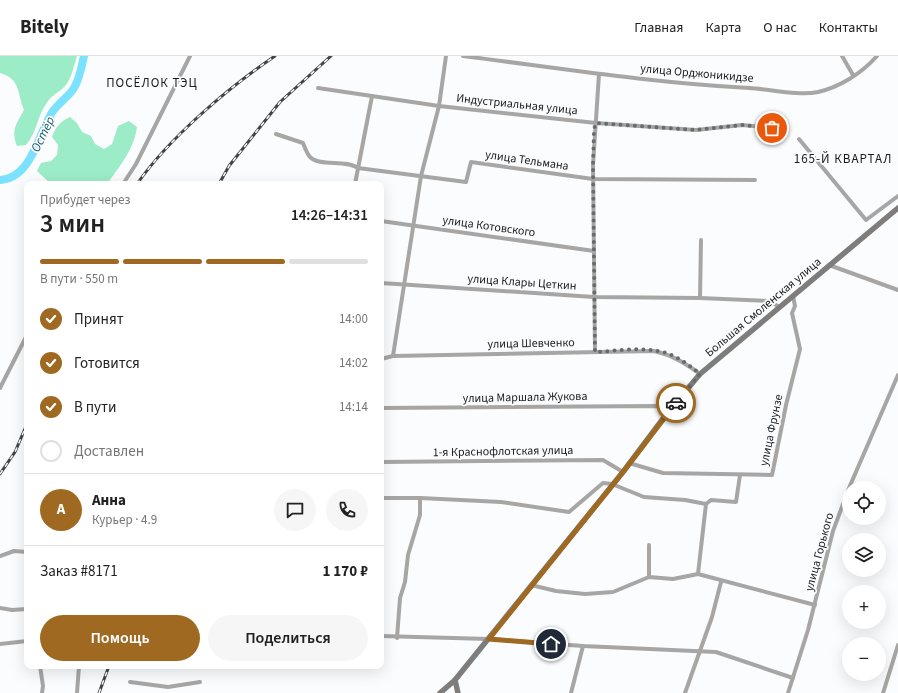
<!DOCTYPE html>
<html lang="ru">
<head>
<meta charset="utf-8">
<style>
	:root { --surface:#fff; --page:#f6f6f6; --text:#222; --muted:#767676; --line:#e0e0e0; --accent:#9f6922 }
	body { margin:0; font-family:"Source Sans 3",sans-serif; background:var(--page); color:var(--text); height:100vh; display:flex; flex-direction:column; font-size:15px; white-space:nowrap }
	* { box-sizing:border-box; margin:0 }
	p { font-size:13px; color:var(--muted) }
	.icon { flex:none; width:22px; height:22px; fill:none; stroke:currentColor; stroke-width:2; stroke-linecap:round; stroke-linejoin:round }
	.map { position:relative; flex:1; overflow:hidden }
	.side { position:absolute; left:24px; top:125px; width:360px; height:488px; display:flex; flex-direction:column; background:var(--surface); border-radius:8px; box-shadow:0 4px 16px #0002 }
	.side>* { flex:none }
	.fabs { position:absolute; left:842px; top:425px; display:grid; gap:8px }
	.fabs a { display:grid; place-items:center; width:44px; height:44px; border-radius:50%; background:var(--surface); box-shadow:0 4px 16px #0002; font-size:20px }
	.pin { position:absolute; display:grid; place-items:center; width:34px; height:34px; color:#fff; margin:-17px; border:2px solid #fff; border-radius:50%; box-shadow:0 1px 4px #0007 }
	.courier { position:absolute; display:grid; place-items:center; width:40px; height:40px; margin:-20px; border:3px solid #9f6922; border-radius:50%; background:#fff; color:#222; box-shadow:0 1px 5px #0007 }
	.summary em { font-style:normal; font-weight:600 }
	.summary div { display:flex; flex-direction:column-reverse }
	.summary { display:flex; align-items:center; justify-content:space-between; height:68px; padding:0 16px }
	h1 { font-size:26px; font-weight:600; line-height:30px }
	.bar { display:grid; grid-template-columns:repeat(4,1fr); gap:6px 4px; align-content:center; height:48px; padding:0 16px }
	.bar i { height:5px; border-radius:3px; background:var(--line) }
	.bar .selected { background:var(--accent) }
	.bar p { grid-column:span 4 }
	.line { display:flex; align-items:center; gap:10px; padding:0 16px; border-top:1px solid var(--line) }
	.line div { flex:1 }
	.round { display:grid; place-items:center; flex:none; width:42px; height:42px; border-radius:21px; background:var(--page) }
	ol { padding:0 16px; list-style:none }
	li { display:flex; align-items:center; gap:12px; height:44px }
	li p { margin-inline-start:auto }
	li .icon { padding:4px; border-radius:50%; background:var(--accent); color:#fff; stroke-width:4 }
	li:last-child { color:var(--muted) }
	li i { width:22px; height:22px; border:2px solid var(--line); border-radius:50% }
	.action { display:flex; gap:8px; margin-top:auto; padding:8px 16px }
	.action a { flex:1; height:46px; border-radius:24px; background:var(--accent); color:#fff; font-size:16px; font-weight:600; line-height:46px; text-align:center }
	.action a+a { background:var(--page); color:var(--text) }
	header { display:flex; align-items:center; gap:24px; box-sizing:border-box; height:56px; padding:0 20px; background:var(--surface); border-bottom:1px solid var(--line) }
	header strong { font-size:19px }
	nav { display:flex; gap:22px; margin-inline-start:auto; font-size:14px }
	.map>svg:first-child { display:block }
	.green { fill:#9becc7 }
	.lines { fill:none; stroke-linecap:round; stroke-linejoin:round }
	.river { stroke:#7ae1fe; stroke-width:8 }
	.street { stroke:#a7a6a5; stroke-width:4 }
	.secondary { stroke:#7e7d7c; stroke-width:5.5 }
	.rail-casing { stroke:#424344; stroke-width:3 }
	.rail { stroke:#fafcfe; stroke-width:1.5; stroke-dasharray:4.5; stroke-linecap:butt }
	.done { stroke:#696a6b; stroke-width:4; stroke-dasharray:0 7.2 }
	.route { stroke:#9f6922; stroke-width:5 }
	.labels { text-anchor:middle; stroke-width:3.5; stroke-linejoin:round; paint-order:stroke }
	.street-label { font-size:12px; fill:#1b1b1c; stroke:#fafcfe }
	.neighbourhood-label { font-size:13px; letter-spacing:1px; fill:#1b1b1c; stroke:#fafcfe }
	.water-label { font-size:13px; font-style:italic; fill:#1a5463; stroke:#fafcfe }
</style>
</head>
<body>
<header>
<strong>Bitely</strong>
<nav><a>Главная</a><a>Карта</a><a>О нас</a><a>Контакты</a></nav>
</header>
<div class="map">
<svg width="898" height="637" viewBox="0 0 898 637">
	<rect width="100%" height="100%" fill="#fafcfe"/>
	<g class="green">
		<path d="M0,0h77c-3,9 -5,21 -11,29 -6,7 -15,10 -20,19 -9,13 -9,28 -20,41l-9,1c-6,-17 -1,-21 7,-36 -7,-17 -3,-31 -24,-37z"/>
		<path d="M70,61l7,6 5,9 9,4 4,8 9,5 8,-5 6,-18 11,-5 8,6c-3,22 -17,39 -30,57h-56l-14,-13 4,-8 10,-2 6,-6 1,-10 -6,-8c4,-10 7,-15 18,-20z"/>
	</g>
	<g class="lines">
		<path class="river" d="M0,124c30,-1 38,-43 50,-64 5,-11 18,-18 24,-28 5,-8 8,-22 10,-32"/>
		<g class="street">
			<path d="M463,0c95,12 190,27 286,32 21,1 49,8 69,4 22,-5 44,-19 59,-36"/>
			<polyline points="842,0 853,19"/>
			<polyline points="318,32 439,50 596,67 696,74 742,69 787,73"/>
			<path d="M276,78l27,9c2,5 4,11 7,14 10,10 36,2 48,11l108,14 5,-20 122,17 162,1"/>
			<polyline points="799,83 866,164 898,140"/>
			<polyline points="123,128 136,108 190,0"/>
			<polyline points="355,128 372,40"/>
			<polyline points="381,165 594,195"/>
			<polyline points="829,209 898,234"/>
			<polyline points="381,227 594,241 700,242 768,245 780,251"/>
			<polyline points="700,242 701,184"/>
			<polyline points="595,296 593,109 599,18"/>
			<polyline points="393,300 421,120 439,50 446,0"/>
			<path d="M381,303l12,-3 261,-5c18,4 31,12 46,23"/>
			<polyline points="0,332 27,279"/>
			<polyline points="381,352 657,350 668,356"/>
			<polyline points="381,406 603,404 623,416"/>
			<polyline points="629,407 663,417 772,419 786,349 800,293 792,257 795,250 793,240"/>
			<polyline points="381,442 420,442 501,446 569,456 603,427 612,428 644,441 685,444 706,448 711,444 736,446 740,419"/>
			<polyline points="649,489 649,521"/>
			<polyline points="26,496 27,505"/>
			<polyline points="0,500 14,495 27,496"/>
			<polyline points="698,518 706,448"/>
			<polyline points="531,529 556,535 585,538 613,536 649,521 673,523 698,518 815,549"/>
			<polyline points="0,552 12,554 27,553"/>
			<polyline points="381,580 489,583 583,590 716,596 793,622"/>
			<polyline points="397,582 400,542 405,526 408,499 420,459 420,442"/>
			<polyline points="0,588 27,585"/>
			<polyline points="40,610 43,630 42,637"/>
			<polyline points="130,626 168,631 200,626"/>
			<polyline points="77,637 79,610"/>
			<polyline points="571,637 583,590"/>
			<polyline points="685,637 712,561 721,526"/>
			<polyline points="788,637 808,574 833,475 849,432 898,319"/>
			<polyline points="883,637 898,589"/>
		</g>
		<g class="secondary">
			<polyline points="455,624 458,637"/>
			<polyline points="440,637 455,624 623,416 668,356 700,318 898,152"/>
		</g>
		<g class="rail-casing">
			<g id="rail">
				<path d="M137,128c32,-46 91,-96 138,-128"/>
				<polyline points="219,128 229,110 280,46 331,0"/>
				<polyline points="0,418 15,396 27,368"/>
				<polyline points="99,637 109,610"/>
			</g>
		</g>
		<use href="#rail" class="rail"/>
	</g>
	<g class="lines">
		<path class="done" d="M676,347l24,-29c-10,-8 -21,-17 -34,-21 -22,-7 -49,-2 -71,-1l-2,-187 1,-36 2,-6 100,7 46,-5 30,3"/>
		<polyline class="route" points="551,588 489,583 623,416 676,347"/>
	</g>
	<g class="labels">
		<g class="street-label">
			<text transform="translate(697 17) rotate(5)" y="4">улица Орджоникидзе</text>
			<text transform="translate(517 48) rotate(6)" y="4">Индустриальная улица</text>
			<text transform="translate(527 104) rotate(8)" y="4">улица Тельмана</text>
			<text transform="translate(489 170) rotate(8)" y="4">улица Котовского</text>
			<text transform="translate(522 226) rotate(4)" y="4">улица Клары Цеткин</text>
			<text transform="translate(763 251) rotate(-40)" y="4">Большая Смоленская улица</text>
			<text transform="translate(531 287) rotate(-1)" y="4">улица Шевченко</text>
			<text transform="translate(525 341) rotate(-1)" y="4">улица Маршала Жукова</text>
			<text transform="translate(771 374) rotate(-78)" y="4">улица Фрунзе</text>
			<text transform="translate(503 395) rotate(-1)" y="4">1-я Краснофлотская улица</text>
			<text transform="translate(819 496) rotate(-75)" y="4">улица Горького</text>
		</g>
		<g class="neighbourhood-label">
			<text x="152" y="31">ПОСЁЛОК ТЭЦ</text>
			<text x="843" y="107">165-Й КВАРТАЛ</text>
		</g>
		<g class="water-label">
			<text transform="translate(42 78) rotate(-64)" y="5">Остёр</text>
		</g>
	</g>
</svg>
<div class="fabs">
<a><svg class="icon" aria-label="locate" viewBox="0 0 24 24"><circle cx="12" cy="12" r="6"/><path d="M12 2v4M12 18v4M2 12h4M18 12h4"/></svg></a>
<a><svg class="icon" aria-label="layers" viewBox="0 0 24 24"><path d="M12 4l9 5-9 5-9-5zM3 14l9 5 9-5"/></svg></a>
<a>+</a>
<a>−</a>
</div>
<div class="pin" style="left:772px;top:72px;background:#ea580c"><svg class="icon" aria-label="bag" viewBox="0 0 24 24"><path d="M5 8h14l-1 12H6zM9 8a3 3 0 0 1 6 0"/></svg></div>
<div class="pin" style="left:551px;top:588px;background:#1f2937"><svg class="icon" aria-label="home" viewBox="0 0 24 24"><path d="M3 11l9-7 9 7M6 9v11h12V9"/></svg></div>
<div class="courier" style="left:676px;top:347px"><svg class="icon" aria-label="car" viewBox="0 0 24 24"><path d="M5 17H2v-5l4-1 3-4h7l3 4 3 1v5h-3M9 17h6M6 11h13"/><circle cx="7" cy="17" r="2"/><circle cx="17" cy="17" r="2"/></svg></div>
<section class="side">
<div class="summary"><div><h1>3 мин</h1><p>Прибудет через</p></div><em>14:26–14:31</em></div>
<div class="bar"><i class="selected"></i><i class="selected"></i><i class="selected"></i><i></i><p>В пути · 550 m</p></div>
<ol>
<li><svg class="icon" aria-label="check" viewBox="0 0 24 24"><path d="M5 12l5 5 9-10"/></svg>Принят<p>14:00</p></li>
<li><svg class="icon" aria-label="check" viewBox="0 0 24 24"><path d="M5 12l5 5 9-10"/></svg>Готовится<p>14:02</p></li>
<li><svg class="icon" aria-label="check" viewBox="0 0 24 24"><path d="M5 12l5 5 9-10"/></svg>В пути<p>14:14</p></li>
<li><i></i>Доставлен</li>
</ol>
<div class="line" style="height:72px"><b class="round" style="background:var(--accent);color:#fff">А</b><div><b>Анна</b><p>Курьер · 4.9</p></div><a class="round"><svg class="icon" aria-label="chat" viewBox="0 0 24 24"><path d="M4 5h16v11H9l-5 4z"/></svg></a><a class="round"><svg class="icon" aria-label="phone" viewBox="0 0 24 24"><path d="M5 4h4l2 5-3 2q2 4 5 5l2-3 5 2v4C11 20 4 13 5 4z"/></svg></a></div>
<div class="line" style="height:52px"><div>Заказ #8171</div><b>1 170 ₽</b></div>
<div class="action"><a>Помощь</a><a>Поделиться</a></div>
</section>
</div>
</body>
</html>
